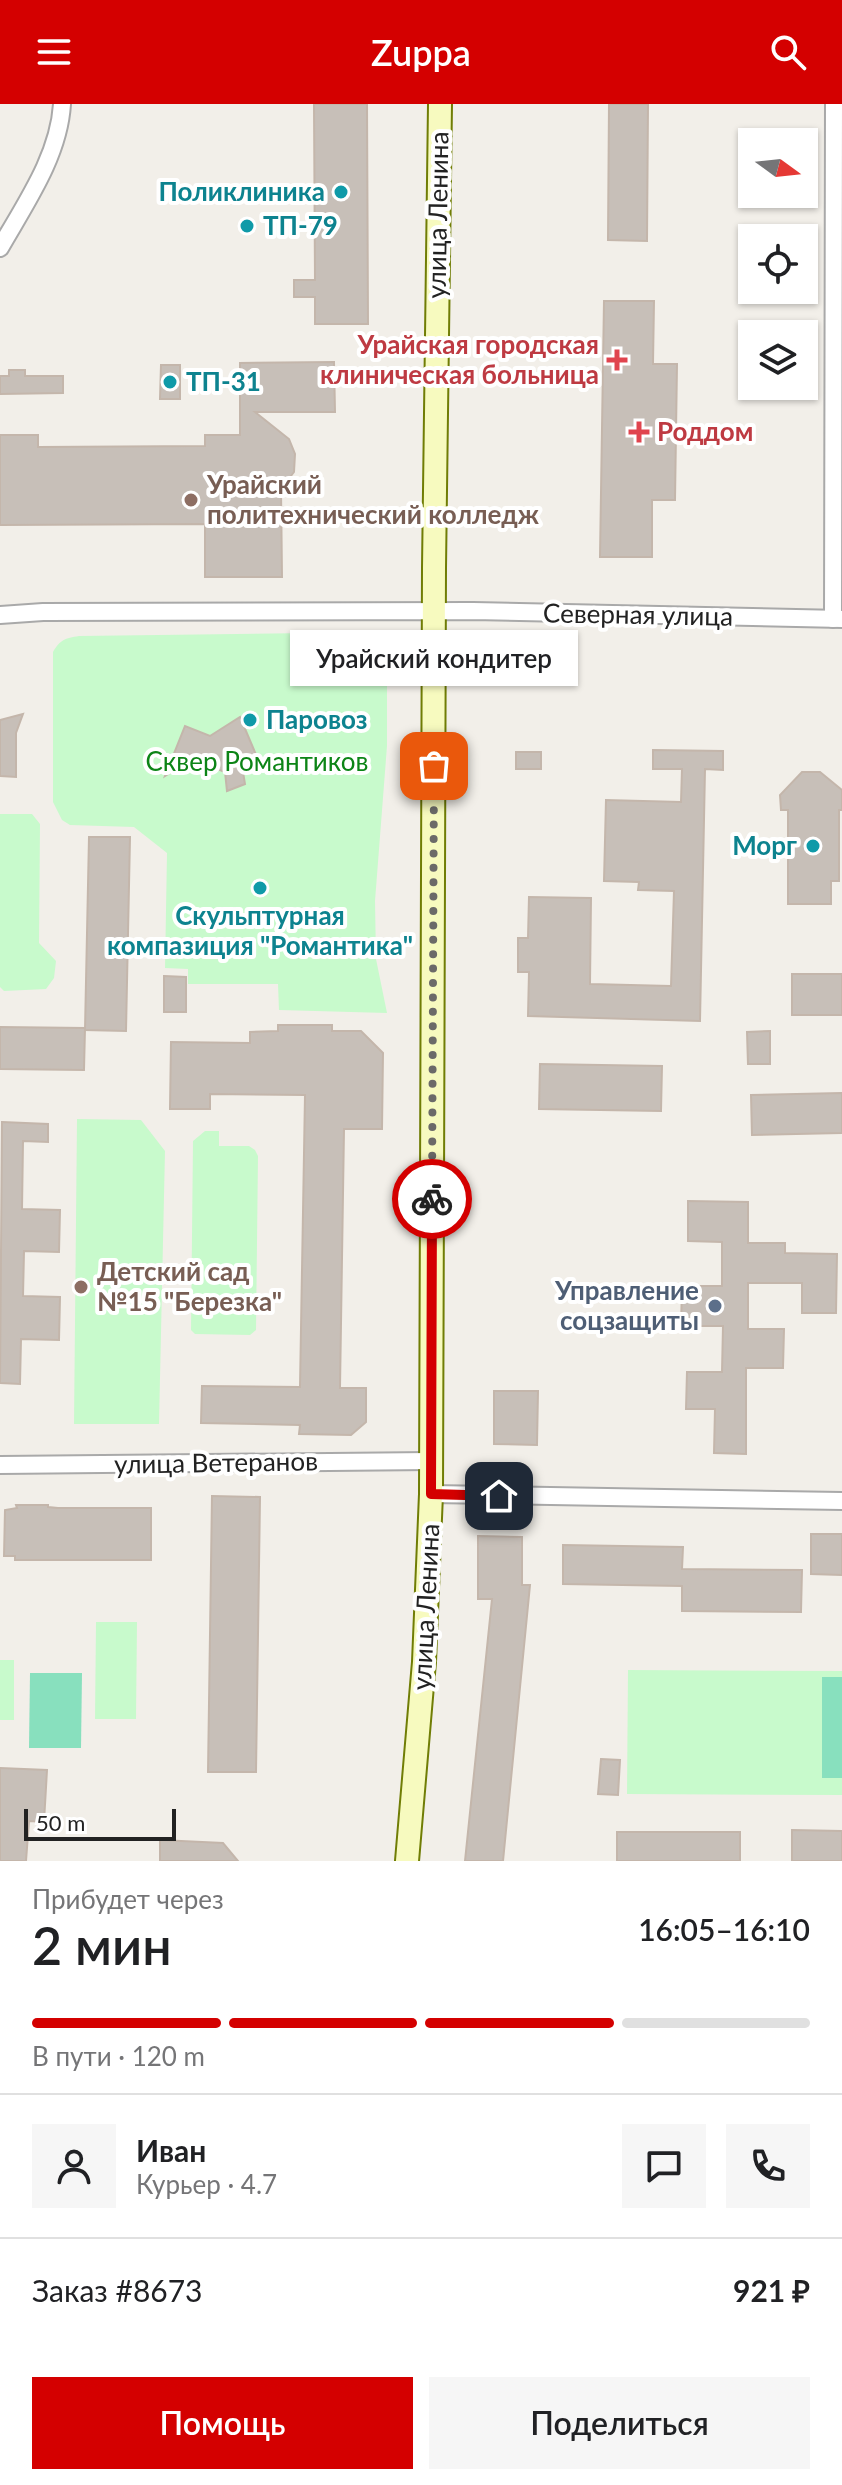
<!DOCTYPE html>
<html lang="ru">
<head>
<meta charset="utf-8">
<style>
	:root { --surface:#fff; --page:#f6f6f6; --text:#202124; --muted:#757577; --line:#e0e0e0; --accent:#d40000 }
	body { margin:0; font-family:Lato,sans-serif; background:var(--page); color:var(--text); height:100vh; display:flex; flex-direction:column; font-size:30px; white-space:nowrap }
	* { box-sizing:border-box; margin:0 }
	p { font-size:26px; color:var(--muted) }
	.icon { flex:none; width:44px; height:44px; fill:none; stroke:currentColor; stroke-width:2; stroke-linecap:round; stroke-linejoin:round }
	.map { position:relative; height:1757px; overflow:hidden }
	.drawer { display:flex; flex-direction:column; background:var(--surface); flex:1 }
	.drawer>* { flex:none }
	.needle { width:52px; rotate:105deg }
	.controls { position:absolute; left:738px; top:24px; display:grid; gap:16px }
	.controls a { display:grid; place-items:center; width:80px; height:80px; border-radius:0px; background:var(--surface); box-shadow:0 2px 6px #0004; font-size:40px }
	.scale { position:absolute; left:24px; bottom:20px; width:152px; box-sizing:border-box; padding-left:8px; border:4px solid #222; border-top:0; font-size:22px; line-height:28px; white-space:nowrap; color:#222; -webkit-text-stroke:6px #fff; paint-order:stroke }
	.pin { position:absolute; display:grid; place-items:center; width:68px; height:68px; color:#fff; margin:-34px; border-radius:16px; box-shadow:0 4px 12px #0006 }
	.courier { position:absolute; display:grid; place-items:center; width:80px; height:80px; margin:-40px; border:6px solid #d40000; border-radius:50%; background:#fff; color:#222; box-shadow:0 2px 10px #0007 }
	.bubble { position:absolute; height:56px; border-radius:0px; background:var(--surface); box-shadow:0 2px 6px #0004; font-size:26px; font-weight:600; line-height:56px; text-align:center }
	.summary em { font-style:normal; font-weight:600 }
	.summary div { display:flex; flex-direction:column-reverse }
	.summary { display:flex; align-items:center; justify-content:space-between; height:136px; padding:0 32px }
	h1 { font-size:52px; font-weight:600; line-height:60px }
	.bar { display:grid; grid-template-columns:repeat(4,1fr); gap:12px 8px; align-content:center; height:96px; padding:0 32px }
	.bar i { height:10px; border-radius:6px; background:var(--line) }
	.bar .selected { background:var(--accent) }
	.bar p { grid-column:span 4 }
	.line { display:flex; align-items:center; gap:20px; padding:0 32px; border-top:2px solid var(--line) }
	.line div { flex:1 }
	.round { display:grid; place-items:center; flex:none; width:84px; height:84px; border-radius:0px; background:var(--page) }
	.primary-button { display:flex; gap:16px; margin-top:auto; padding:16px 32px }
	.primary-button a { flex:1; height:92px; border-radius:0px; background:var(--accent); color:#fff; font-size:32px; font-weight:600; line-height:92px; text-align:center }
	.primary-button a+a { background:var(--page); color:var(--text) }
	header { display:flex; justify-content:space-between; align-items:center; height:104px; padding:0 32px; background:var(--accent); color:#fff; font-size:36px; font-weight:600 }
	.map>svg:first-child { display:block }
	.park { fill:#c8facc }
	.pitch { fill:#88e0be }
	.building { fill:#c7bfb8; stroke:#c4b6ab; stroke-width:2 }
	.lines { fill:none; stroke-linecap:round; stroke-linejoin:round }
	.minor-casing { stroke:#a9a9a9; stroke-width:20 }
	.secondary-casing { stroke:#707d05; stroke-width:26 }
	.minor { stroke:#fff; stroke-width:16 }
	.secondary { stroke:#f7fabf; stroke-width:22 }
	.done { stroke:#6b6a68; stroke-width:8; stroke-dasharray:0 14.4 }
	.route { stroke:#d40000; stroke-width:10 }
	.culture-dot { fill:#0f9aa8; stroke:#fff; stroke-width:3 }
	.health-dot { fill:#e0444e; stroke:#fff; stroke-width:3 }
	.education-dot { fill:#8d6e63; stroke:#fff; stroke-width:3 }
	.service-dot { fill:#5c6f8a; stroke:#fff; stroke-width:3 }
	.labels { text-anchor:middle; stroke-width:8; stroke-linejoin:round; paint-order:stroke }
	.culture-label { font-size:26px; font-weight:bold; fill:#0d838f; stroke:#fff; text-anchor:start }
	.street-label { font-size:26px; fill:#222; stroke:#fff }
	.health-label { font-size:26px; font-weight:bold; fill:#be3a42; stroke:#fff; text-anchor:end }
	.education-label { font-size:26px; font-weight:bold; fill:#785e54; stroke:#fff; text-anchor:start }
	.park-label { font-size:26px; fill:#0c8416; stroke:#fff }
	.service-label { font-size:26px; font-weight:bold; fill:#4e5e75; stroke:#fff; text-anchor:end }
</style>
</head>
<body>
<header><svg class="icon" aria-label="menu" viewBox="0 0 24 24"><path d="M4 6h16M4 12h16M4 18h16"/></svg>Zuppa<svg class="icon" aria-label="search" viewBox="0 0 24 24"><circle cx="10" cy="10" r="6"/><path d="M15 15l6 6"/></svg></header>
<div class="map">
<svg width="842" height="1757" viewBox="0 0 842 1757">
	<rect width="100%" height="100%" fill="#f2efe9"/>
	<g class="park">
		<path d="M387,528v114l-12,155 1,58 11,54 -108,-3 -1,-26h-90v-15l-23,-1 2,-115 -33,-26 -64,-2 -8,-5 -9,-18v-150c7,-12 12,-14 26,-16z"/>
		<polygon points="0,710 32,710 40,720 39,839 56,857 54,874 46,885 4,887 0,883"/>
		<polygon points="77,1015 141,1016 165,1047 159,1320 74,1320"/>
		<polygon points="205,1027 219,1027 219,1042 249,1042 255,1046 258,1052 256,1226 250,1231 195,1230 191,1226 193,1037"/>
		<polygon points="96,1518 137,1518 136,1615 95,1615"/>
		<rect x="0" y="1556" width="14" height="60"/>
		<polygon points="628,1566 842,1567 842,1691 627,1690"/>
	</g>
	<g class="pitch">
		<polygon points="30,1569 82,1569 81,1644 29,1644"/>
		<rect x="822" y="1573" width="20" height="101"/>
	</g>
	<g class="building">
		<polygon points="314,0 367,0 368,220 315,220 315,193 294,193 294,176 315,176"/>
		<polygon points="609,0 648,0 647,137 608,136"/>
		<polygon points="604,197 654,197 653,260 677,260 675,396 652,396 652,453 600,453"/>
		<polygon points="334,258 335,308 255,308 289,335 295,350 294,368 281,385 282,473 205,473 205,420 0,421 0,331 38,331 38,343 205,342 205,331 240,331 240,259"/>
		<polygon points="161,261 180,261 180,295 160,295"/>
		<polygon points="9,266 25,266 25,272 63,272 63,289 0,290 0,272 9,272"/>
		<polygon points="23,610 16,629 16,673 0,672 0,616"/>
		<polygon points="240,613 257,653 248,659 243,668 245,680 227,687 225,668 192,655 165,672 185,622 210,632"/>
		<polygon points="653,646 723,647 723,666 705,665 700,917 528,912 529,868 518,868 518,834 528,834 529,793 591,794 590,880 671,882 674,787 638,786 639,778 604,777 606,696 681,698 682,665 653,665"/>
		<rect x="516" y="648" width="25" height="17"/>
		<polygon points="802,668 820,668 842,686 842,706 839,706 839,777 831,777 831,800 788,800 788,706 781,706 780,691"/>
		<polygon points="89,733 130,733 126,927 85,926"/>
		<rect x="792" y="870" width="50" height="41"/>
		<polygon points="164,872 186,873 186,908 164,908"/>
		<polygon points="278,921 332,921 332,927 361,927 383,949 382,1025 344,1025 340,1284 366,1284 366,1318 351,1331 299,1330 300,1321 201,1319 202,1282 300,1283 305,991 210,990 210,1005 170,1005 171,938 250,939 250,928 278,927"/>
		<polygon points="0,923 85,924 84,966 0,965"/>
		<polygon points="770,927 770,960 748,960 747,928"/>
		<polygon points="540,960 662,962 661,1007 539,1005"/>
		<polygon points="842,989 842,1029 752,1031 751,991"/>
		<polygon points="2,1018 48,1020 48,1038 23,1037 22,1105 60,1106 59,1148 24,1147 23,1192 60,1193 59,1236 21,1235 20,1280 0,1279"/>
		<polygon points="688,1097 748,1098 748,1139 785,1139 785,1149 837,1150 836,1209 802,1209 802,1179 748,1179 748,1225 784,1225 783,1264 746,1264 746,1350 714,1349 715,1305 686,1305 687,1268 722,1268 723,1222 681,1222 682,1182 722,1182 722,1138 688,1137"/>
		<polygon points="494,1287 538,1287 537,1341 494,1340"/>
		<polygon points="212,1392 260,1393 256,1668 208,1668"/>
		<polygon points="16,1401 48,1401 48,1403 58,1404 151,1404 151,1456 15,1456 15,1452 4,1452 5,1406 17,1404"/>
		<polygon points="811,1430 842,1430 842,1471 811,1470"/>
		<polygon points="478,1432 522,1433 522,1481 530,1481 503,1757 465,1757 492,1495 478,1495"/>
		<polygon points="563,1441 683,1443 682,1465 802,1466 801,1508 682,1507 682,1482 563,1480"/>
		<polygon points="601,1655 620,1656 618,1691 598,1690"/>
		<polygon points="0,1664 47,1666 44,1718 29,1717 26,1757 0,1757"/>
		<polygon points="792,1726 842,1727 842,1757 792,1757"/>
		<rect x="617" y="1728" width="123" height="29"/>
		<polygon points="160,1736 223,1739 238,1757 160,1757"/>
	</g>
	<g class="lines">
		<g class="minor-casing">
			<g id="minor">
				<path d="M0,144c25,-44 59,-92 62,-144"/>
				<polyline points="0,511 43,508 473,507 842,515"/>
				<polyline points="833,515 834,0"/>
				<polyline points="0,1361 431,1357"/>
				<polyline points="431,1390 842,1397"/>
			</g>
		</g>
		<g class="secondary-casing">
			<polyline id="secondary" points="407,1757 424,1558 431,1390 434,464 440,0"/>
		</g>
		<use href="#minor" class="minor"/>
		<use href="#secondary" class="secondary"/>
	</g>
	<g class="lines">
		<polyline class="done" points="432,1095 434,662"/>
		<polyline class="route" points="432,1095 431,1390 499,1392"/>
	</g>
	<g class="culture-dot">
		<circle cx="341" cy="88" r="8"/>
		<circle cx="247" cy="122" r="8"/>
		<circle cx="170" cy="278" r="8"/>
		<circle cx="250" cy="616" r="8"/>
		<circle cx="813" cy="742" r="8"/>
		<circle cx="260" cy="784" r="8"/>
	</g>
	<g class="health-dot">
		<path d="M613 244h8v8h8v8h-8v8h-8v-8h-8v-8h8z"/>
		<path d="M635 316h8v8h8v8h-8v8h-8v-8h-8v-8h8z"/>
	</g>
	<g class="education-dot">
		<circle cx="191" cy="396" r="8"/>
		<circle cx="81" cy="1183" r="8"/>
	</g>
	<circle class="service-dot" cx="715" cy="1202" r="8"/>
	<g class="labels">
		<g class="culture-label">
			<text x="325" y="97" text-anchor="end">Поликлиника</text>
			<text x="263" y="131">ТП-79</text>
			<text x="186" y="287">ТП-31</text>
			<text x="266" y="625">Паровоз</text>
			<text x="797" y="751" text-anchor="end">Морг</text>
			<text x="260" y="821" text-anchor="middle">Скульптурная<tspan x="260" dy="30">компазиция "Романтика"</tspan></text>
		</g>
		<g class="street-label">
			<text transform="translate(438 111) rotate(-89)" y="9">улица Ленина</text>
			<text transform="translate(638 511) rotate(1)" y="9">Северная улица</text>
			<text transform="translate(216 1359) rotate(-1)" y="9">улица Ветеранов</text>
			<text transform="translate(426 1503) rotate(-87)" y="9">улица Ленина</text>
		</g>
		<g class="health-label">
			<text x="599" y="250">Урайская городская<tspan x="599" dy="30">клиническая больница</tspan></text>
			<text x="657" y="337" text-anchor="start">Роддом</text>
		</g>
		<g class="education-label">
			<text x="207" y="390">Урайский<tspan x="207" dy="30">политехнический колледж</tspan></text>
			<text x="97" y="1177">Детский сад<tspan x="97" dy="30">№15 "Березка"</tspan></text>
		</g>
		<g class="park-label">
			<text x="257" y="667">Сквер Романтиков</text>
		</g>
		<g class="service-label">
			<text x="699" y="1196">Управление<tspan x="699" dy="30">соцзащиты</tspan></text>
		</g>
	</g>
</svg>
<div class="controls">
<a><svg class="needle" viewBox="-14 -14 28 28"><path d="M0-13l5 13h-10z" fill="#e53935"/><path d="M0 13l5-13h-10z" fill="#757577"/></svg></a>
<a><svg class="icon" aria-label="locate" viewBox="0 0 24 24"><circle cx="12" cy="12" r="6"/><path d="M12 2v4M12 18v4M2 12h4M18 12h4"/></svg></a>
<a><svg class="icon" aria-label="layers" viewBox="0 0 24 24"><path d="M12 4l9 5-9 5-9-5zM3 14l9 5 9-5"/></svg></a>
</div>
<div class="scale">50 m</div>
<div class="pin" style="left:434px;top:662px;background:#ea580c"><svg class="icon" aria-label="bag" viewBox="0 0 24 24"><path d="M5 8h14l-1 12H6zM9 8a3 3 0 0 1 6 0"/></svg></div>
<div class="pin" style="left:499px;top:1392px;background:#1f2937"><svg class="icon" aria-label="home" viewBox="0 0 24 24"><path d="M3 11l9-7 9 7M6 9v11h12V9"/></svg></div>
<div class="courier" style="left:432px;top:1095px"><svg class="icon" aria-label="bike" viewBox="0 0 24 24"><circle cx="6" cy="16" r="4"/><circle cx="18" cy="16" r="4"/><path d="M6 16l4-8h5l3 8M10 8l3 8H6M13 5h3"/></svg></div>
<div class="bubble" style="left:290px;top:526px;width:288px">Урайский кондитер</div>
</div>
<section class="drawer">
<div class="summary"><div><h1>2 мин</h1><p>Прибудет через</p></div><em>16:05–16:10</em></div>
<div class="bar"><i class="selected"></i><i class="selected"></i><i class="selected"></i><i></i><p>В пути · 120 m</p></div>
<div class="line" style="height:144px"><a class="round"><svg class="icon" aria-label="person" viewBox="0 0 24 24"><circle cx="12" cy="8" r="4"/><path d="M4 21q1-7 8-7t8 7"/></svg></a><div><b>Иван</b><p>Курьер · 4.7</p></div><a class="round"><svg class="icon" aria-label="chat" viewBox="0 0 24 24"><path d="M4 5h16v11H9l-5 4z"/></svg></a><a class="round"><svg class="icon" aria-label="phone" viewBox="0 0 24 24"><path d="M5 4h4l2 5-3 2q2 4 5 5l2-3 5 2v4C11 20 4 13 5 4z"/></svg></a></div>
<div class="line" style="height:104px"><div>Заказ #8673</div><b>921 ₽</b></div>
<div class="primary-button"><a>Помощь</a><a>Поделиться</a></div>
</section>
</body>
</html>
